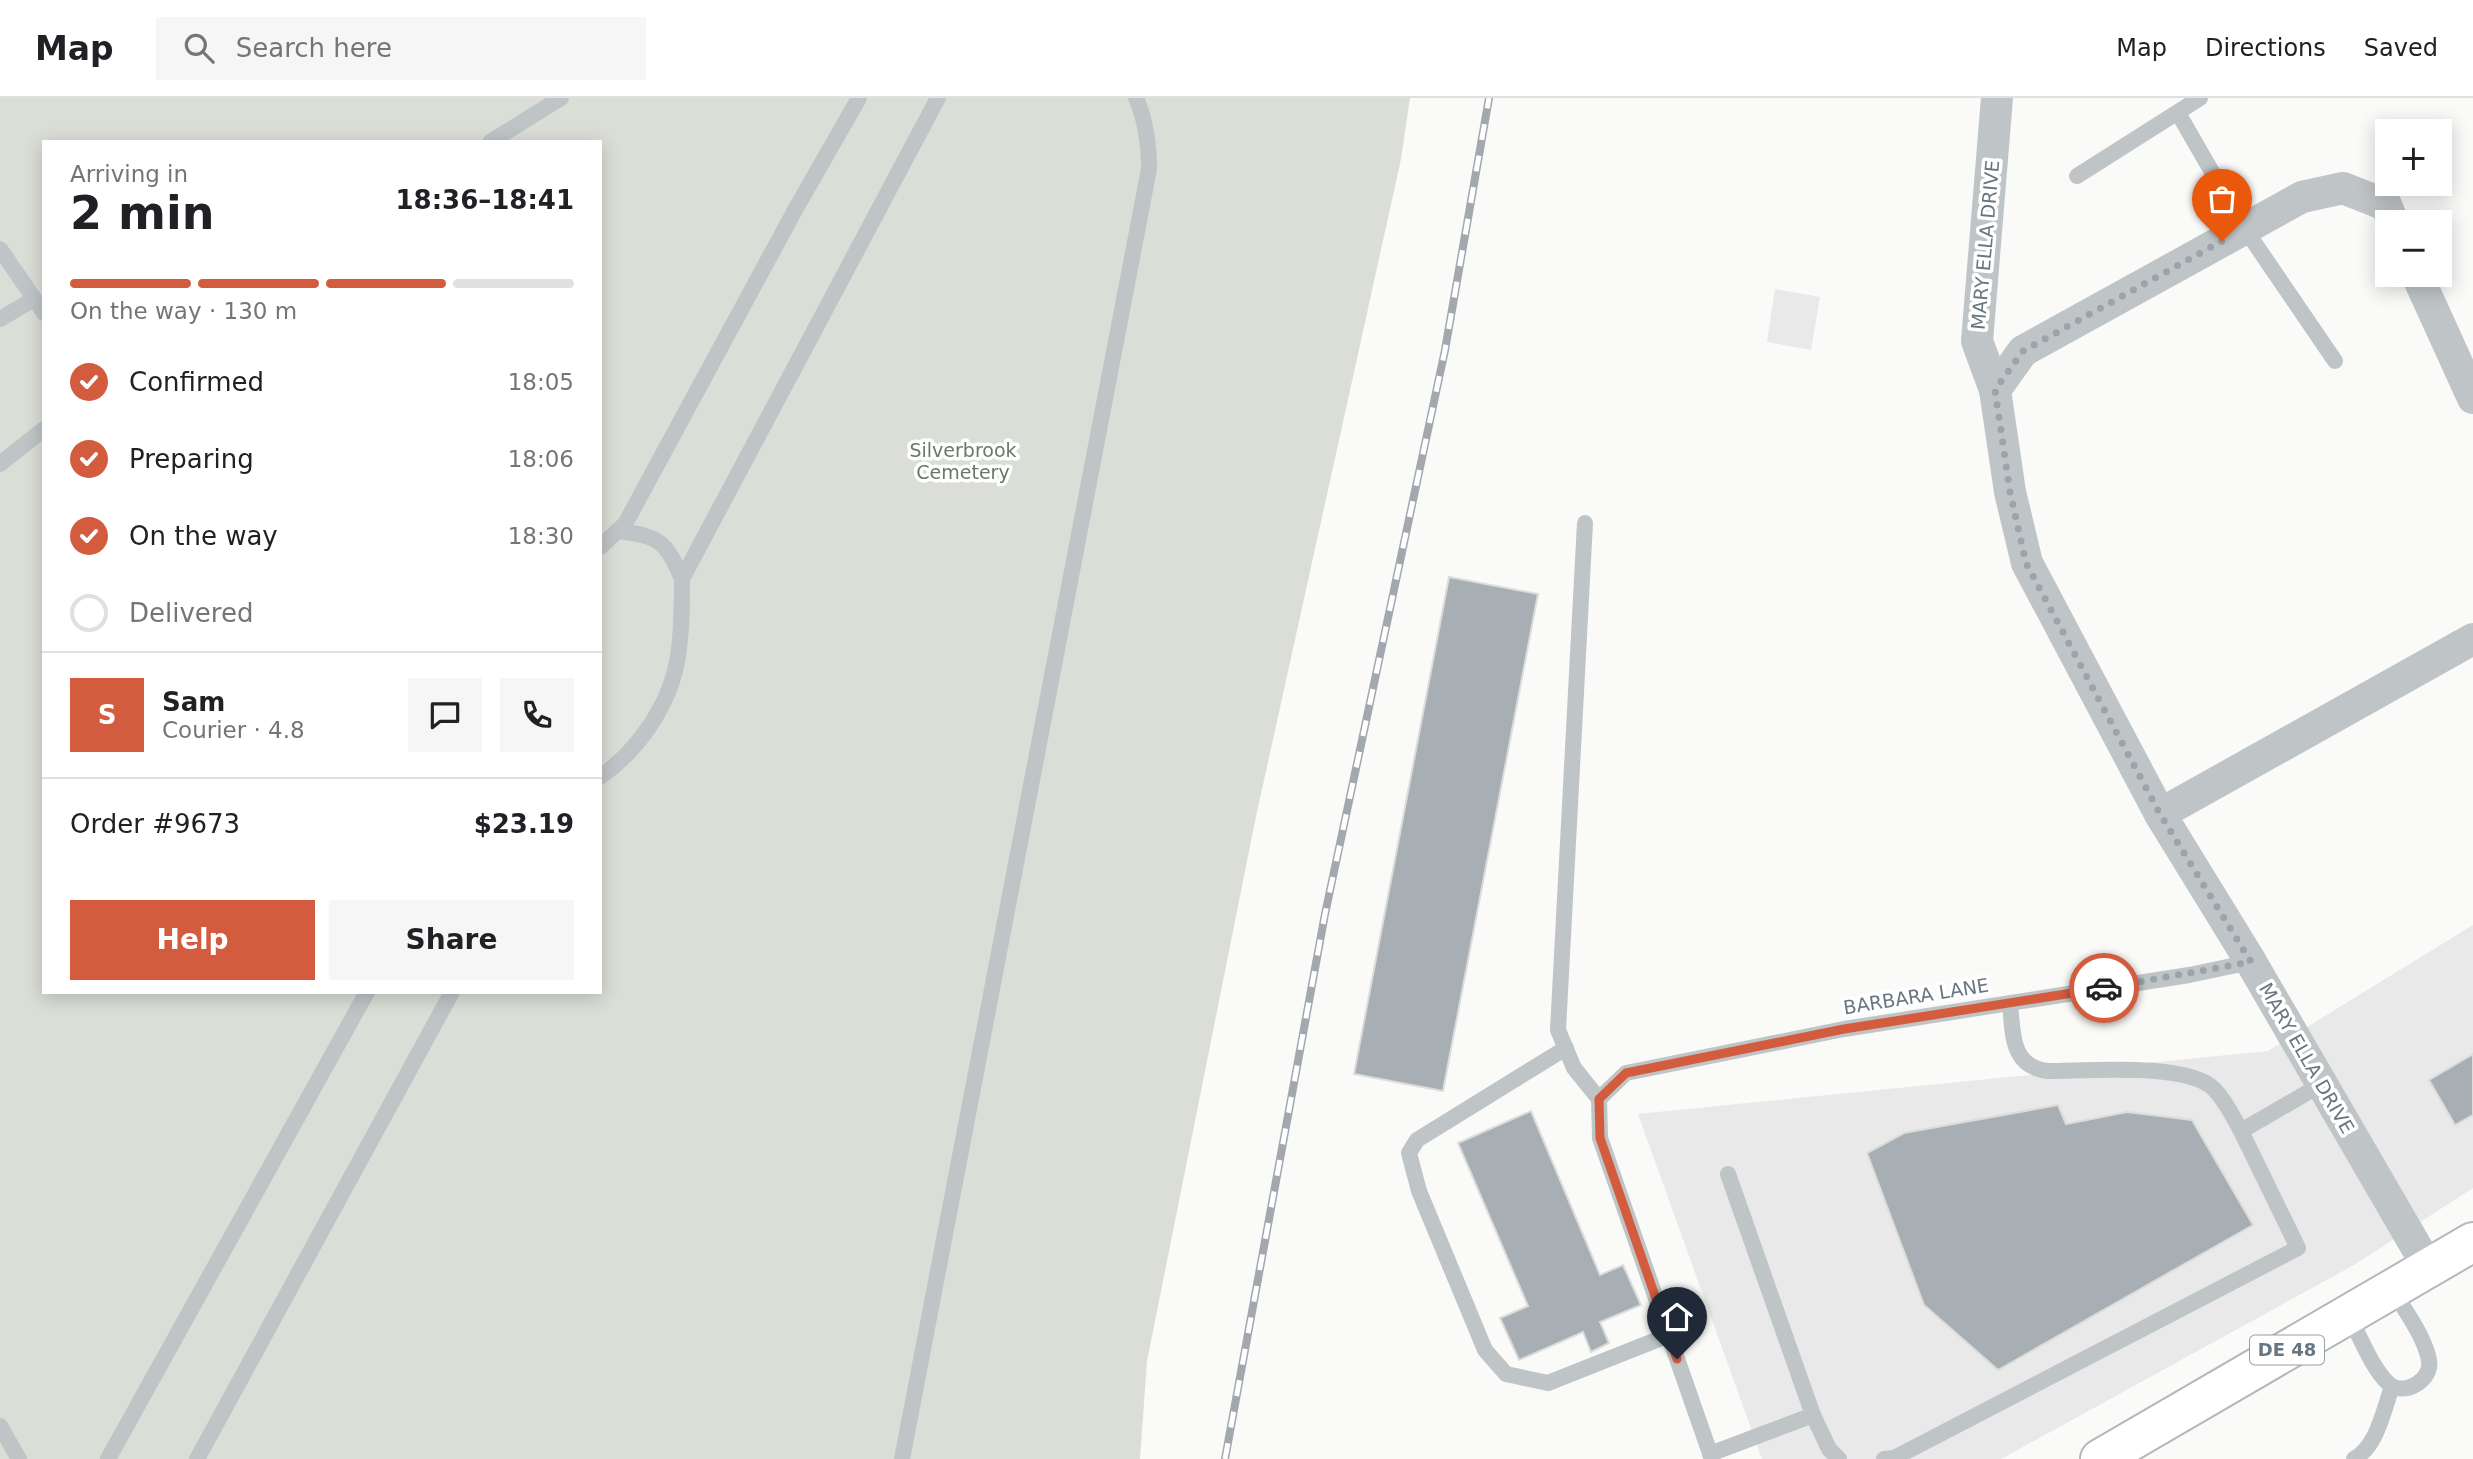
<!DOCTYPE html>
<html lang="en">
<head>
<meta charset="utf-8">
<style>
	:root { --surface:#fff; --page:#f6f6f6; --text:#202124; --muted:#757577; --line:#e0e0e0; --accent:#d35c3e }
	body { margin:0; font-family:"DejaVu Sans",sans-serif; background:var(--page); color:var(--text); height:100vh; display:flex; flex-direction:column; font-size:26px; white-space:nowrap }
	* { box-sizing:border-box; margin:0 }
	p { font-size:23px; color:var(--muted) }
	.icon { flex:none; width:38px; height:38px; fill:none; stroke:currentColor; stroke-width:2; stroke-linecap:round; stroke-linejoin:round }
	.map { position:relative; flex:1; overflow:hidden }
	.sheet { position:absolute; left:42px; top:42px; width:560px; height:854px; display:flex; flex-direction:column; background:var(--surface); border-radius:0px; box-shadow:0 4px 18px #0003 }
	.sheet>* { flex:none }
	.tools { position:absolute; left:2375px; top:21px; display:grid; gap:14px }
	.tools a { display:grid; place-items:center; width:77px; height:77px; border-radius:0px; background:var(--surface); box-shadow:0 4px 18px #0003; font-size:35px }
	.pin { position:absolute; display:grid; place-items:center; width:60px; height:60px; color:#fff; margin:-72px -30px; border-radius:50% 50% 50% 0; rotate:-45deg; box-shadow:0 0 7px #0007 }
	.pin .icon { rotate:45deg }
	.courier { position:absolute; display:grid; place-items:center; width:70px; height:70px; margin:-35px; border:5px solid #d35c3e; border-radius:50%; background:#fff; color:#222; box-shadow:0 2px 9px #0007 }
	.headline em { font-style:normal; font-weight:600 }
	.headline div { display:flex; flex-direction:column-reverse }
	.headline { display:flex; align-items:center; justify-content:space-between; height:119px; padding:0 28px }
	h1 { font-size:46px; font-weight:600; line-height:52px }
	.bar { display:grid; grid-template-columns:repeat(4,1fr); gap:10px 7px; align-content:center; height:84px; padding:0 28px }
	.bar i { height:9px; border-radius:5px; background:var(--line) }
	.bar .selected { background:var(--accent) }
	.bar p { grid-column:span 4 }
	.line { display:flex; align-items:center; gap:18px; padding:0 28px; border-top:2px solid var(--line) }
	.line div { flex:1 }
	.round { display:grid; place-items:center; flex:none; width:74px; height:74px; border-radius:0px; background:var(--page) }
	ol { padding:0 28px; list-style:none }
	li { display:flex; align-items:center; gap:21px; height:77px }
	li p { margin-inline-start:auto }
	li .icon { padding:7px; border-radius:50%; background:var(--accent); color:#fff; stroke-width:4 }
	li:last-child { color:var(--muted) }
	li i { width:38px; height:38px; border:4px solid var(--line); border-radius:50% }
	.button { display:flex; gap:14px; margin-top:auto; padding:14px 28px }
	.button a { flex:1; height:80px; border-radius:0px; background:var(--accent); color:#fff; font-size:28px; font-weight:600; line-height:80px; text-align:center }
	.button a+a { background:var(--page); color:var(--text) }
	header { display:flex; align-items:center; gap:42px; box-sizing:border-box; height:98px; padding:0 35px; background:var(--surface); border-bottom:2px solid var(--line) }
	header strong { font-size:33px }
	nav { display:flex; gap:38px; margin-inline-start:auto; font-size:24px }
	.search { width:490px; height:63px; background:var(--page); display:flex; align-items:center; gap:18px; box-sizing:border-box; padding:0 24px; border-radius:0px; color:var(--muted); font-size:26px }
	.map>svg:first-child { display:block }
	.built { fill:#e8e9e8 }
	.green { fill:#daded7; fill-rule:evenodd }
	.building { fill:#a7afb4; stroke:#dcdcda; stroke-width:2 }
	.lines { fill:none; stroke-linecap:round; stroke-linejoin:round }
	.primary-casing { stroke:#b3b8bc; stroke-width:42 }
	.lane { stroke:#bfc4c7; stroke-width:16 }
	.street { stroke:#bfc4c7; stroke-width:32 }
	.primary { stroke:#fff; stroke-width:38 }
	.rail-casing { stroke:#a2a8ad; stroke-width:8 }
	.rail { stroke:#fff; stroke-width:5; stroke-dasharray:16; stroke-linecap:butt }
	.done { stroke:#9aa4aa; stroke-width:7; stroke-dasharray:0 12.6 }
	.route { stroke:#d35c3e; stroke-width:9 }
	.labels { text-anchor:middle; stroke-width:7; stroke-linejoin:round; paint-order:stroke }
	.shield { fill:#fff; stroke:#959fa6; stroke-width:2 }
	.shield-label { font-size:18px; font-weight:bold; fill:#677680 }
	.street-label { font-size:19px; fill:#677680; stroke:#fff }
	.park-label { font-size:19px; fill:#6a7966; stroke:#fff }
</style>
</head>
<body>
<header>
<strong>Map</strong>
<div class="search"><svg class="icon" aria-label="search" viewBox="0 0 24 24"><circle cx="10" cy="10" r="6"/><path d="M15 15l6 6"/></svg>Search here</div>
<nav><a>Map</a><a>Directions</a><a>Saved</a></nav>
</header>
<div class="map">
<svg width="2473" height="1361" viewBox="0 0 2473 1361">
	<rect width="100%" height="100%" fill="#fafaf8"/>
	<g class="built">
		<polygon points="1775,191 1820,199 1811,252 1767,244"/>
		<polygon points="2473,827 2473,1090 2354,1167 2001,1361 1762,1361 1638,1016 2268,953"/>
	</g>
	<path class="green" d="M0,0h1410l-9,61 -146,662 -108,540 -7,98h-1140zM44,44h556v850h-556z"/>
	<g class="building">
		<polygon points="1449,479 1538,496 1443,993 1354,976"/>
		<polygon points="2473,956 2473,1017 2455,1027 2429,982"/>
		<polygon points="2058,1007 2066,1026 2127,1014 2192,1022 2253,1127 1998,1272 1924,1207 1867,1055 1904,1035"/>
		<polygon points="1531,1013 1600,1177 1623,1167 1641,1207 1600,1224 1609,1245 1591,1254 1583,1234 1519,1262 1500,1220 1528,1208 1458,1045"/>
	</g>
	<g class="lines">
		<g class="primary-casing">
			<polyline id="primary" points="2100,1361 2473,1144"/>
		</g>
		<g class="lane">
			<polyline points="2178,15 2245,131 2335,263"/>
			<polyline points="490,44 561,0"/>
			<polyline points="2077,78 2200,0"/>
			<polyline points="0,151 44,215"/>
			<polyline points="0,221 34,201"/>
			<polyline points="0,366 44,331"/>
			<polyline points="1585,425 1558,932 1574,970 1599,1001"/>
			<path d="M618,433c41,5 48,10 64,48"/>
			<polyline points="600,449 625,426 795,112 859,0"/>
			<path d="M600,679c39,-27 71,-74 78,-121 4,-26 4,-51 4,-77l256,-481"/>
			<path d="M2010,905c3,29 0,64 38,68 38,0 139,-9 166,18 12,12 19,28 27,42"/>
			<polyline points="1566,950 1417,1042 1409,1055 1419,1093 1485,1252 1506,1276 1548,1285 1669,1237"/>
			<polyline points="1599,1001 1626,975 1844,931 2189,877 2251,864"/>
			<polyline points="1599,1001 1600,1040 1712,1361"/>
			<path d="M2348,1216c11,20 24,55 41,70 15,13 44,-4 40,-24 -5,-25 -25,-50 -37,-72"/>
			<polyline points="1813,1317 1829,1351 1839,1361"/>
			<polyline points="0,1328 19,1361"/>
			<polyline points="1710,1356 1813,1317 1728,1076"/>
			<polyline points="108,1361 367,894"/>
			<polyline points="197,1361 452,894"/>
			<path d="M902,1361l247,-1290c0,-25 -3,-48 -13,-71"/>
			<polyline points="1884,1361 1894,1360 2298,1150 2241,1033 2322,986"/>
			<path d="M2354,1361c24,-14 29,-48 38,-72"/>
		</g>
		<g class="street">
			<polyline points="2393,124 2386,107 2343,90 2302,99 2023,253 1995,292 2010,394 2027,465 2160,716 2473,541"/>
			<polyline points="2417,177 2473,300"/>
			<polyline points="1995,292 1977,243 1997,0"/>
			<polyline points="2160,716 2251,864 2428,1169"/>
		</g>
		<use href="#primary" class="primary"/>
		<g class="rail-casing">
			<polyline id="rail" points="1225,1361 1325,816 1445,252 1489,0"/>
		</g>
		<use href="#rail" class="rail"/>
	</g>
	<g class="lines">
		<polyline class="done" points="2104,890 2251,864 2160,716 2026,465 2010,394 1995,292 2023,253 2222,143"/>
		<polyline class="route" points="1677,1261 1600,1040 1599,1001 1626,975 1844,931 2104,890"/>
	</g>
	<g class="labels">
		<rect class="shield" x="2250" y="1237.5" width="74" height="29" rx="5"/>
		<g class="shield-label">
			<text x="2287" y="1258">DE 48</text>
		</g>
		<g class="street-label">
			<text transform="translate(1985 147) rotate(-85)" y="7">MARY ELLA DRIVE</text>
			<text transform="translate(1916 898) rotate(-9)" y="7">BARBARA LANE</text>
			<text transform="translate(2307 960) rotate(60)" y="7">MARY ELLA DRIVE</text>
		</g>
		<g class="park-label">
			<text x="963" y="359">Silverbrook<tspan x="963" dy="22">Cemetery</tspan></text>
		</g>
	</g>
</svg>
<div class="tools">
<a>+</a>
<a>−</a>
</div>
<div class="pin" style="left:2222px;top:143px;background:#ea580c"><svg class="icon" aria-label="bag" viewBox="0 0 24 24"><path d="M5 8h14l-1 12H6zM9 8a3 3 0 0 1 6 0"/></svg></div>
<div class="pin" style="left:1677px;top:1261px;background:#1f2937"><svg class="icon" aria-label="home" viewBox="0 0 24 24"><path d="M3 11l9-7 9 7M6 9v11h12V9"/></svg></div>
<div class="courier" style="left:2104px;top:890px"><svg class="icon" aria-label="car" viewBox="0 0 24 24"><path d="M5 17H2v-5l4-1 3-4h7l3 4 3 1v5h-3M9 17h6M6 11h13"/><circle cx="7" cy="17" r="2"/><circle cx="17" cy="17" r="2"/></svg></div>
<section class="sheet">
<div class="headline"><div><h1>2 min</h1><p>Arriving in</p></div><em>18:36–18:41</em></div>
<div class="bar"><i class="selected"></i><i class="selected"></i><i class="selected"></i><i></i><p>On the way · 130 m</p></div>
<ol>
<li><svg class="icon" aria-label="check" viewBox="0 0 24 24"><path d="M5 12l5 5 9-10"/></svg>Confirmed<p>18:05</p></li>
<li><svg class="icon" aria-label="check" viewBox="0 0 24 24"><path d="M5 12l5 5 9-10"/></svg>Preparing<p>18:06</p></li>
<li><svg class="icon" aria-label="check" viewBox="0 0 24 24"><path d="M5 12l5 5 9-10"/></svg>On the way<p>18:30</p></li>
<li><i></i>Delivered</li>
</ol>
<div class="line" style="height:126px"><b class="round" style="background:var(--accent);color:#fff">S</b><div><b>Sam</b><p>Courier · 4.8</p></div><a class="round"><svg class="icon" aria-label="chat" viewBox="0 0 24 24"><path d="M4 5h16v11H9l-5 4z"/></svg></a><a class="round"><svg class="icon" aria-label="phone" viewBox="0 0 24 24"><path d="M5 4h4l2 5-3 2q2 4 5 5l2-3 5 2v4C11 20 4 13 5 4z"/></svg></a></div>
<div class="line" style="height:91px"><div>Order #9673</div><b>$23.19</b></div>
<div class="button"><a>Help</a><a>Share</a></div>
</section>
</div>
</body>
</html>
